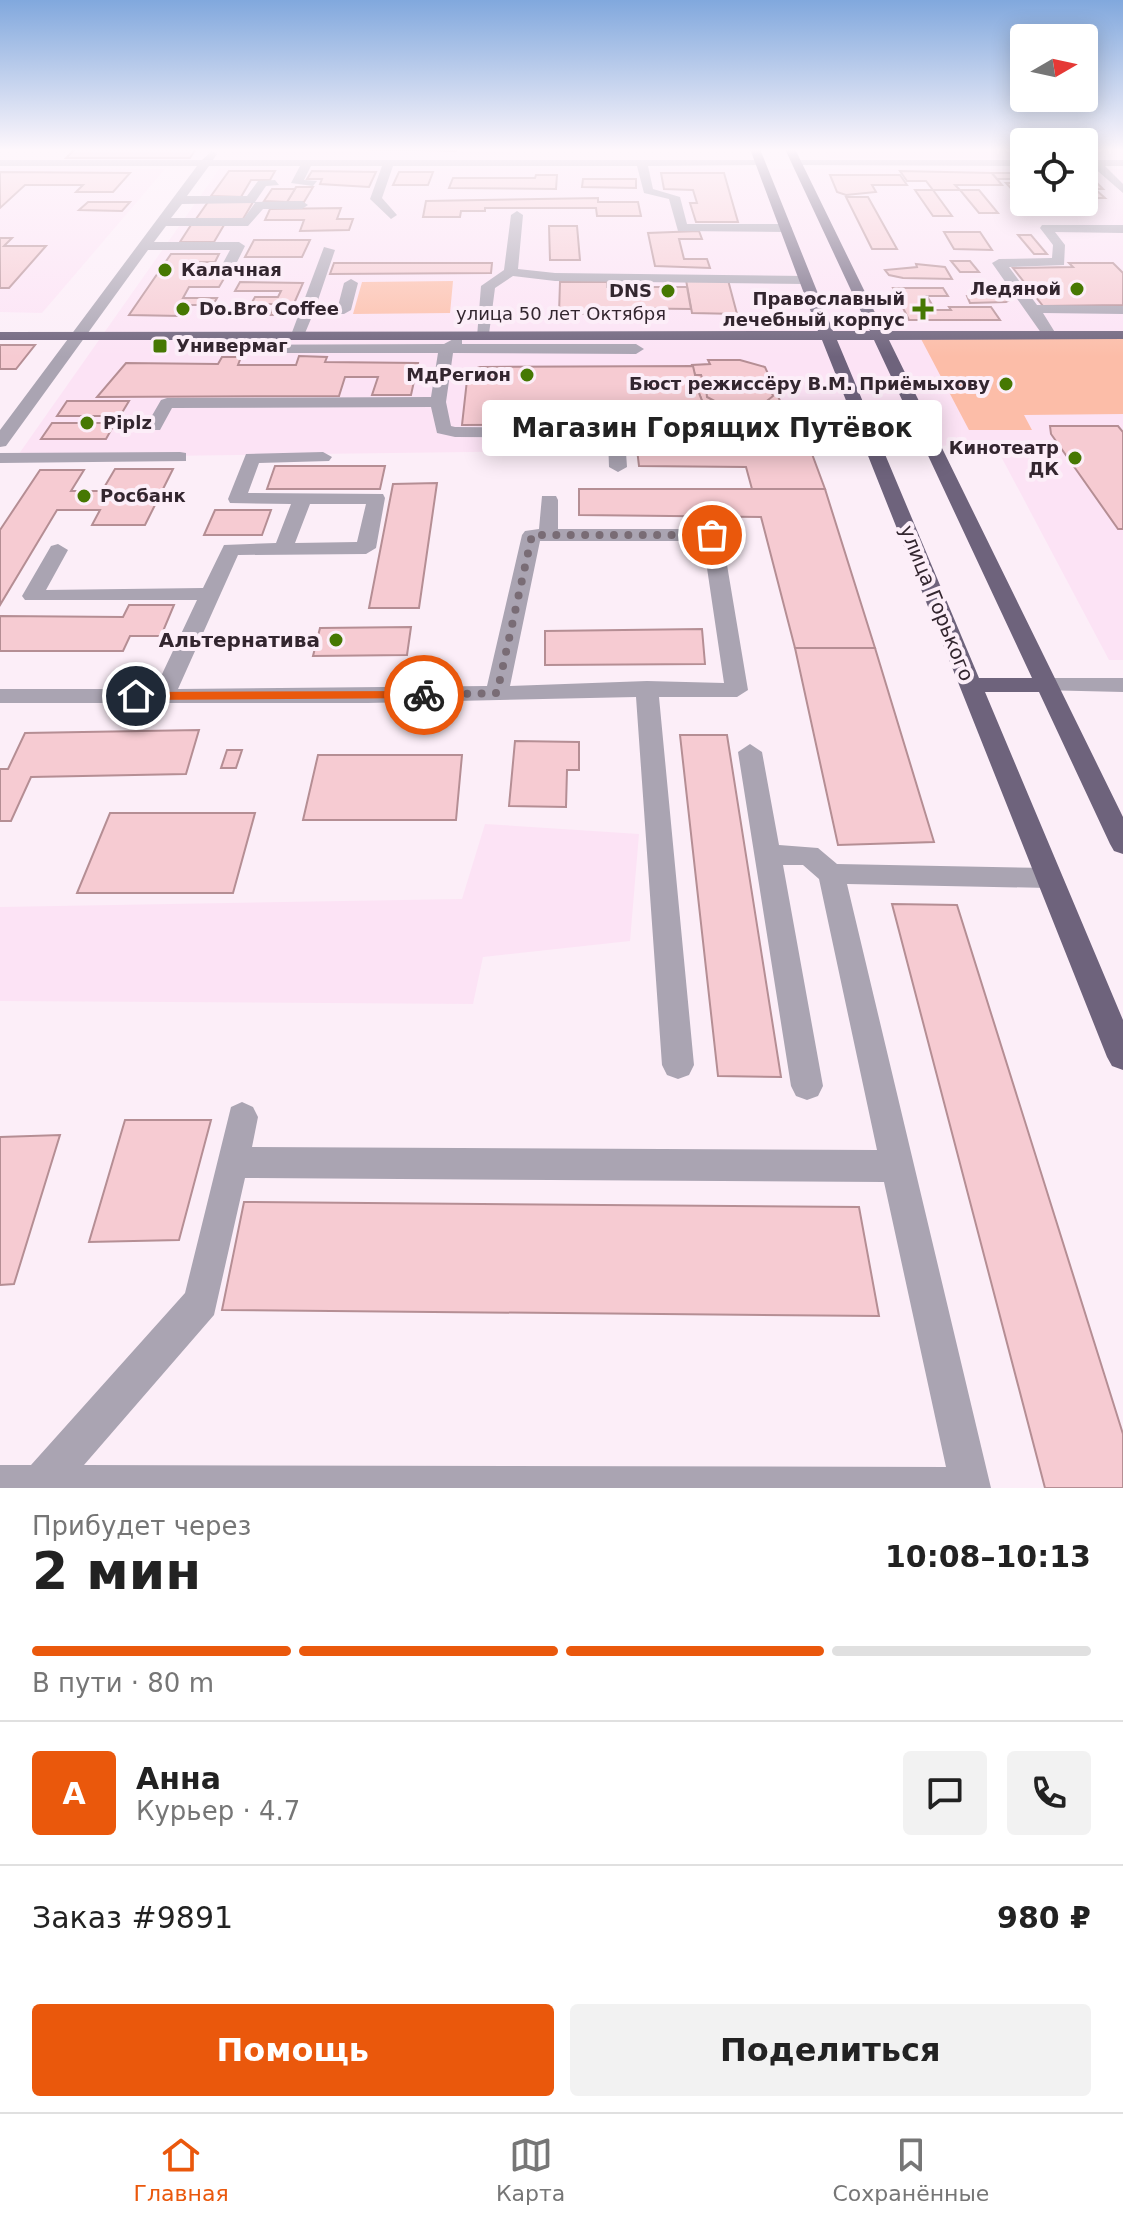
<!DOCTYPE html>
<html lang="ru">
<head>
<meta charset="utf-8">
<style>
	:root { --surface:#fff; --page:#f2f2f2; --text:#222; --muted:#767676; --line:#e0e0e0; --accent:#ea580c }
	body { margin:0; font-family:"DejaVu Sans",sans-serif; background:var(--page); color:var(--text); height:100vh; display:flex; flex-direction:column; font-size:30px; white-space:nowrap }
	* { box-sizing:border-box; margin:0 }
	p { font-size:26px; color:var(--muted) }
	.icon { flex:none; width:44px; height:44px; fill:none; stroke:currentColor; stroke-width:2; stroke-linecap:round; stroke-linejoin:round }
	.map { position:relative; height:1488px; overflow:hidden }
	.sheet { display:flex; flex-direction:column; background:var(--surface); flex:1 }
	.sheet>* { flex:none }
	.needle { width:52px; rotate:81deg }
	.buttons { position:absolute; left:1010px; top:24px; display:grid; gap:16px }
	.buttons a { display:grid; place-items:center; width:88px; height:88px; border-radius:8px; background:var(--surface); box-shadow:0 4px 20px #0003; font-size:40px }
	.pin { position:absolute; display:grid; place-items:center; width:68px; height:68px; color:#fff; margin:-34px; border:4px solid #fff; border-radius:50%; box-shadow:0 2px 8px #0007 }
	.courier { position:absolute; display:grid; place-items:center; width:80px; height:80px; margin:-40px; border:6px solid #ea580c; border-radius:50%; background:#fff; color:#222; box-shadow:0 2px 10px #0007 }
	.bubble { position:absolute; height:56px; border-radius:8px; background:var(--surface); box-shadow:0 4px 20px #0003; font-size:26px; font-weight:600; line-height:56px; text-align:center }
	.head em { font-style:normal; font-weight:600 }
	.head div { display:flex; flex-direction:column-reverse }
	.head { display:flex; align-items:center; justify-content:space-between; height:136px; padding:0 32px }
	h1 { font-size:52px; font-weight:600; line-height:60px }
	.bar { display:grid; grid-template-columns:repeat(4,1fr); gap:12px 8px; align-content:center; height:96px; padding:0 32px }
	.bar i { height:10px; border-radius:6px; background:var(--line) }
	.bar .selected { background:var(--accent) }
	.bar p { grid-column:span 4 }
	.line { display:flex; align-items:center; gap:20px; padding:0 32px; border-top:2px solid var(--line) }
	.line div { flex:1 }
	.round { display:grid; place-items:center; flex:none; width:84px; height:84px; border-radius:8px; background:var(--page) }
	.action { display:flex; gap:16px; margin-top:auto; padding:16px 32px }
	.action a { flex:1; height:92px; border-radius:8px; background:var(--accent); color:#fff; font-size:32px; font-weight:600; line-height:92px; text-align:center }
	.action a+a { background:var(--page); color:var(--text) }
	.tab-bar { display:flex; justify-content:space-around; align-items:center; height:112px; border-top:2px solid var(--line); background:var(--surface); font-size:22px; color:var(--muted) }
	.tab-bar a { display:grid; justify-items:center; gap:4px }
	.tab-bar .selected { color:var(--accent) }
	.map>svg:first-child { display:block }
	.built { fill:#fce3f5 }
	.green { fill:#fcbda8 }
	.building { fill:#f6cbd2; stroke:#b58e94; stroke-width:2 }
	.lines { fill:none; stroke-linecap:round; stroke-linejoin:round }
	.minor { fill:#aaa4b2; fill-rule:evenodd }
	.major { fill:#6e637c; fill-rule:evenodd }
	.route { fill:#ea580c }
	.done { stroke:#796c75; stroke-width:8; stroke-dasharray:0 14.4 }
	.poi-dot { fill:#467802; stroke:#fceef8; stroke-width:3 }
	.labels { text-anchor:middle; stroke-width:8; stroke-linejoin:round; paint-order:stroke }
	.far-poi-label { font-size:18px; font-weight:bold; fill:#33262f; stroke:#fceef8; text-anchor:end }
	.far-street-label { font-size:18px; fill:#33262f; stroke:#fceef8 }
	.street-label { font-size:20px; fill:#33262f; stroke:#fceef8 }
	.poi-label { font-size:20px; font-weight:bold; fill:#33262f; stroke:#fceef8; text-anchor:end }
</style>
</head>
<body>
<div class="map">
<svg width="1123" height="1488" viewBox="0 0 1123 1488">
	<rect width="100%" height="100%" fill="#fceef8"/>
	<g class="built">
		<polygon points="234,149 512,149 511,155 230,155"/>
		<polygon points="824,149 1024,149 1024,159 830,159"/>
		<polygon points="0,168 165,169 42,313 0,312"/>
		<polygon points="220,168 1024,169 1024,202 1084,202 1084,169 1123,169 1123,660 1109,660 995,445 16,458"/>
		<polygon points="485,824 639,834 630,941 483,957 473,1004 0,1001 0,907 462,899"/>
	</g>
	<g class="green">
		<polygon points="453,281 450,313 353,314 362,282"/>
		<polygon points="920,337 1123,338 1123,414 1024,415 1032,430 969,430"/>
	</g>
	<g class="building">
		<polygon points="75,149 196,149 190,158 66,158"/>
		<polygon points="343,149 457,149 456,151"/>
		<polygon points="229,171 275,171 270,180 251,180 241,197 211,196"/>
		<polygon points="312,171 376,172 369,187 320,184 322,179 307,179"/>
		<polygon points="900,171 992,173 1002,185 955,185 960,190 933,190 926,181 907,181"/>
		<polygon points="0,172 130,173 113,192 76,192 83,185 25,185 0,208"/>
		<polygon points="399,172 433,172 428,185 393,185"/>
		<polygon points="661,173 724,173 738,222 696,222 690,203 697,203 693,190 664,189"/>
		<polygon points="992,173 1024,173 1024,179 997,179"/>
		<polygon points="536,175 557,175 556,189 449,188 453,178 535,178"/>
		<polygon points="830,175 900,175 907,185 872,185 876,192 846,195 837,192"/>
		<polygon points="583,179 636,179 636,188 582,187"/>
		<polygon points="1084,181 1095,181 1103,189 1095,189 1105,198 1084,198"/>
		<polygon points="1006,183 1024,183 1024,198 1020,198"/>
		<polygon points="296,187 313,187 304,202 287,202"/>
		<polygon points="272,189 295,189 287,202 264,201"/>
		<polygon points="915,190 933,190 952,216 933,216"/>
		<polygon points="960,190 979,190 998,213 979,213"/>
		<polygon points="846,197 868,197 897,249 872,249"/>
		<polygon points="598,198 598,202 638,202 641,216 597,216 596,208 485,208 485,211 461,211 460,217 423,217 426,201"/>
		<polygon points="88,202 130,202 122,211 79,210"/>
		<polygon points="208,202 253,202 243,219 196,219"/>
		<polygon points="341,208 337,219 353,219 349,230 300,231 304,220 265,220 270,209"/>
		<polygon points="191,225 224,225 214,242 180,242"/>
		<polygon points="549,226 577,226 580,260 550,260"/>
		<polygon points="699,231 702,239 679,239 684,259 707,259 710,268 655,266 648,233"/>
		<polygon points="944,232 980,232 992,250 954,249"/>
		<polygon points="1018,235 1031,235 1047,254 1034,254"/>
		<polygon points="0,238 12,238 4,246 46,246 9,288 0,288"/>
		<polygon points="254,240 310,240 302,257 245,257"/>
		<polygon points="171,254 219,254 215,262 200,262 195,270 229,270 219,287 189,287 183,298 217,298 213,305 187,305 181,316 129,315"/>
		<polygon points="951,261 970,261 979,272 960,272"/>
		<polygon points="334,263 492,263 491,273 330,274"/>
		<polygon points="1069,263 1113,263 1123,273 1123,305 1043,306 1013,268 1073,267"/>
		<polygon points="916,264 945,267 952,279 903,278 889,275 885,270 917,267"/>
		<polygon points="686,280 728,280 737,314 692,313"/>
		<polygon points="240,282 303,283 289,315 270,315 275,304 251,304 255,297 278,297 281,291 235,291"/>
		<polygon points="560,282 607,282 607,287 687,287 691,309 605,308 605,314 559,314"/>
		<polygon points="992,285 1008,285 1017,296 1006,302 970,303 967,296 998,293"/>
		<polygon points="893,288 943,288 948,296 927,296 935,310 951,310 949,307 991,307 1000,320 909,320"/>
		<polygon points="0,345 35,345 16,369 0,369"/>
		<polygon points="299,356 327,357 325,362 418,363 411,395 372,395 378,377 345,377 339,396 97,397 126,363 218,364 222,357 241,357 238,365 296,365"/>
		<polygon points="708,360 740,360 765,367 785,412 775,412 780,428 706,428 703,416 708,416 697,388 703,382 701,375 695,375 692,365 710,364"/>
		<polygon points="693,366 695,375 701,375 703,382 697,388 708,416 702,416 704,424 462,425 468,371 480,367"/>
		<polygon points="740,377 761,382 769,386 773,396 763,404 743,408 722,405 707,397 706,387 710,383"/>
		<polygon points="67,401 129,401 120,416 57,416"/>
		<polygon points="52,423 115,423 106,439 41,439"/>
		<polygon points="634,424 735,425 743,454 812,454 825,489 752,489 746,467 639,466"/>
		<polygon points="1050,426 1118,426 1123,432 1123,529 1118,529 1051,434"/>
		<polygon points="275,466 385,466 380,489 267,489"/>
		<polygon points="115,469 173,469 145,525 92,525 100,510 57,510 0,605 0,530 40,470 84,470 71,491 102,491"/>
		<polygon points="437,483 419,608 369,608 393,484"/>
		<polygon points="579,489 825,489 875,648 795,648 761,517 579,515"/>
		<polygon points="215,510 271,510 262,535 204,535"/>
		<polygon points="129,605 174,605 161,636 130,636 123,651 0,651 0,616 123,617"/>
		<polygon points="411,627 407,655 313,656 320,628"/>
		<polygon points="702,629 705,664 545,665 545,631"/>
		<polygon points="795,648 875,648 934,842 838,845"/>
		<polygon points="199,730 186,774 31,777 11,821 0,821 0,769 8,769 25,733"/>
		<polygon points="680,735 727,735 781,1077 718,1076"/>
		<polygon points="515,741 579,742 579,770 567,770 566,807 509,806"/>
		<polygon points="227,750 242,750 236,768 221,768"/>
		<polygon points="318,755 462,755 456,820 303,820"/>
		<polygon points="110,813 255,813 233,893 77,893"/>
		<polygon points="892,904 957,905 1123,1434 1123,1488 1045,1488"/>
		<polygon points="125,1120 211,1120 179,1240 89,1242"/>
		<polygon points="60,1135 14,1284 0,1285 0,1137"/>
		<polygon points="244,1202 859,1207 879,1316 222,1310"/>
	</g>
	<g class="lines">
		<g class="minor">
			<path d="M212,151l5,3 -4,6h549l4,5 -118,1 5,23 27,8 7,27h99l6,4 -6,4 -108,-1 -9,-32 -25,-6 -7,-27h-244l-11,32 15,17 -6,4 -21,-20 12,-33h-71l-7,14 13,1 -4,5 -22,-3 9,-17h-91l-22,30h60l11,-15 17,-1 4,5 -13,1 -11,16 47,-1 6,4 -6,4h-39l-15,17h-82l-12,16h85l6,4 -10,20 -5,1 -7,-4 7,-13h-82l-142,196 -6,1v-17l197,-264h-197v-6h202zM255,203l-11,15h-73l11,-14z"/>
			<polygon points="797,160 1024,160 1024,166 793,165"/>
			<polygon points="1084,160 1123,160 1123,166 1105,166 1123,184 1123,193 1092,166 1084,166"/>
			<polygon points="517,211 523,215 518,269 555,273 805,276 812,280 805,284 555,281 513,276 495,288 489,334 477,337 481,286 504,270 511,215"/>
			<polygon points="1042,225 1123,225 1123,233 1055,232 1065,245 1064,265 1009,267 1037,305 1123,306 1123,314 1043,313 1056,334 1044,337 992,263 999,259 1052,258 1053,245 1040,228"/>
			<polygon points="324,247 335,250 316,306 338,306 344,283 351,279 358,283 351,310 344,314 313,314 303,338 293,338 291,335"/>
			<polygon points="457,337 462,338 462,344 636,344 644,349 636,354 453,353 446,402 451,426 455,427 714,429 722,434 870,434 879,439 870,444 717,444 708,439 625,438 627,467 618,472 609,467 608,438 455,437 437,433 431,407 172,408 160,430 148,430 146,426 161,400 167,398 431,397 438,353 221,353 216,351 216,345 444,344"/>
			<polygon points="180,452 186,453 186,461 0,463 0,453"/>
			<path d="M323,452l9,5 -3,4 -70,2 -11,30 135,1 2,4 -9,50 -10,6 -128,1 -60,134 309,-3 35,-151 3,-4 14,-2 3,-33h14l2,4v29h154l10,6 26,155 -11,7h-78l35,368 -5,10 -11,4 -11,-4 -5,-10 -26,-368 -268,6h-368v-14h155l42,-89h-172l-3,-4 29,-50 7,-2 10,6 -22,40 157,-2 21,-43 52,-2 15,-39 -61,-1 -2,-4 18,-45zM310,504h56l-9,38 -62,1zM540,541h163l21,142 -77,-2 -137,5z"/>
			<polygon points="1047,678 1123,678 1123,692 1039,690 1036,685"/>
			<path d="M750,744l12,8 17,93 39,3 19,16 212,4 10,3 3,7 -3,7 -10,3 -202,-4 144,604h-991v-23h31l154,-172 46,-186 11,-5 11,5 5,10 -6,30 625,3 -58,-271 -16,-14h-20l40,221 -5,10 -11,4 -11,-4 -5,-10 -53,-334zM245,1178l639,4 62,285 -862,-2 130,-150z"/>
		</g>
		<path class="major" d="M750,149h10l73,182h37l-85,-182h10l89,182h239v8l-234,1 234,477v37l-9,-3 -4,-7 -71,-152h-54l138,328v50l-11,-4 -5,-9 -285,-717h-822v-8l818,-1zM837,340h37l158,338h-53z"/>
	</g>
	<linearGradient id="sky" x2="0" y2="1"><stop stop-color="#81a8dd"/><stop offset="0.42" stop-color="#fef7fc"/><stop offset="1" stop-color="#fef7fc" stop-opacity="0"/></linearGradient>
	<rect width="1123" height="357" fill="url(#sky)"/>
	<polygon class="route" points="424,691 428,692 428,698 136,700 130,696 136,692"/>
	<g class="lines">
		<polyline class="done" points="424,695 497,693 532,535 712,535"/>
	</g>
	<g class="poi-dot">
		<circle cx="165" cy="270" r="8"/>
		<circle cx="1077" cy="289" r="8"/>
		<circle cx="668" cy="291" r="8"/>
		<circle cx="183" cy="309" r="8"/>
		<path d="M919 297h8v8h8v8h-8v8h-8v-8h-8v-8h8z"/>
		<rect x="152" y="338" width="16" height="16" rx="4"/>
		<circle cx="527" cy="375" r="8"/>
		<circle cx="1006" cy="384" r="8"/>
		<circle cx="87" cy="423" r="8"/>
		<circle cx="1075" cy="458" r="8"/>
		<circle cx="84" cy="496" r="8"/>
		<circle cx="336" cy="640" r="8"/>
	</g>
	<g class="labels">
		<g class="far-poi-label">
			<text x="181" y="276" text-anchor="start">Калачная</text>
			<text x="1061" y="295">Ледяной</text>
			<text x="652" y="297">DNS</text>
			<text x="905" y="305">Православный<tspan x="905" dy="21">лечебный корпус</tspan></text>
			<text x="199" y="315" text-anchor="start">Do.Bro Coffee</text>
			<text x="176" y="352" text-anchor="start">Универмаг</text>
			<text x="511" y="381">МдРегион</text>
			<text x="990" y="390">Бюст режиссёру В.М. Приёмыхову</text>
			<text x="103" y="429" text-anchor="start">Piplz</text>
			<text x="1059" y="454">Кинотеатр<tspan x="1059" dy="21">ДК</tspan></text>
			<text x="100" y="502" text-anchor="start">Росбанк</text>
		</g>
		<g class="far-street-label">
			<text x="561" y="320">улица 50 лет Октября</text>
		</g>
		<g class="street-label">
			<text transform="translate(937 603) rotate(68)" y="7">улица Горького</text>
		</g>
		<g class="poi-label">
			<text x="320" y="647">Альтернатива</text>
		</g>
	</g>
</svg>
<div class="buttons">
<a><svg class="needle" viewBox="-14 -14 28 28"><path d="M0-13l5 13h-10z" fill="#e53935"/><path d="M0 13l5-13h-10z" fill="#767676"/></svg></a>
<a><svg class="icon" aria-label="locate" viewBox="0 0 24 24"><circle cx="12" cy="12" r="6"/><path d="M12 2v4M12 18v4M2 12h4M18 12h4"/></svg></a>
</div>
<div class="pin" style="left:712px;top:535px;background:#ea580c"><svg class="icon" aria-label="bag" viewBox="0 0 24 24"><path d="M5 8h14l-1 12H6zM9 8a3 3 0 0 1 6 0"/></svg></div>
<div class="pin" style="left:136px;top:696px;background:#1f2937"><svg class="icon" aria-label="home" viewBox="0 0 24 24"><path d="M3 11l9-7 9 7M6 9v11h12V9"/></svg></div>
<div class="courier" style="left:424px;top:695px"><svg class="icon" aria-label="bike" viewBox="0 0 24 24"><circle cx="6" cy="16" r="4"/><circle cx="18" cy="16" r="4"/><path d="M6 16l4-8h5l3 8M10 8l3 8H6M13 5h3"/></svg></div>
<div class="bubble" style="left:482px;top:400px;width:460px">Магазин Горящих Путёвок</div>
</div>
<section class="sheet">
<div class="head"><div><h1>2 мин</h1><p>Прибудет через</p></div><em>10:08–10:13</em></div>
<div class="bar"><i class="selected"></i><i class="selected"></i><i class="selected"></i><i></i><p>В пути · 80 m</p></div>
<div class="line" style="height:144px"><b class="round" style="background:var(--accent);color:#fff">А</b><div><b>Анна</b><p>Курьер · 4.7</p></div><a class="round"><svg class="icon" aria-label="chat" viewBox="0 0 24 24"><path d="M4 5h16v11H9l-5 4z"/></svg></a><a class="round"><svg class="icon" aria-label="phone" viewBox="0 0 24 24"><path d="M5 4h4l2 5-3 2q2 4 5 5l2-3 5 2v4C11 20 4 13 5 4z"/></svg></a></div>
<div class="line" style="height:104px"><div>Заказ #9891</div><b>980 ₽</b></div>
<div class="action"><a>Помощь</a><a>Поделиться</a></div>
</section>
<nav class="tab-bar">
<a class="selected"><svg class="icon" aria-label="home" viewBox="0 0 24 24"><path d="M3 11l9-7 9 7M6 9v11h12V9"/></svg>Главная</a>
<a><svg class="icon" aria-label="map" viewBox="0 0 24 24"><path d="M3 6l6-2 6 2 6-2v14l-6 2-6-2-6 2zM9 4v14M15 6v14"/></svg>Карта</a>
<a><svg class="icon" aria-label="saved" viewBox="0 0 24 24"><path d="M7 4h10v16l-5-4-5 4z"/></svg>Сохранённые</a>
</nav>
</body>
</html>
